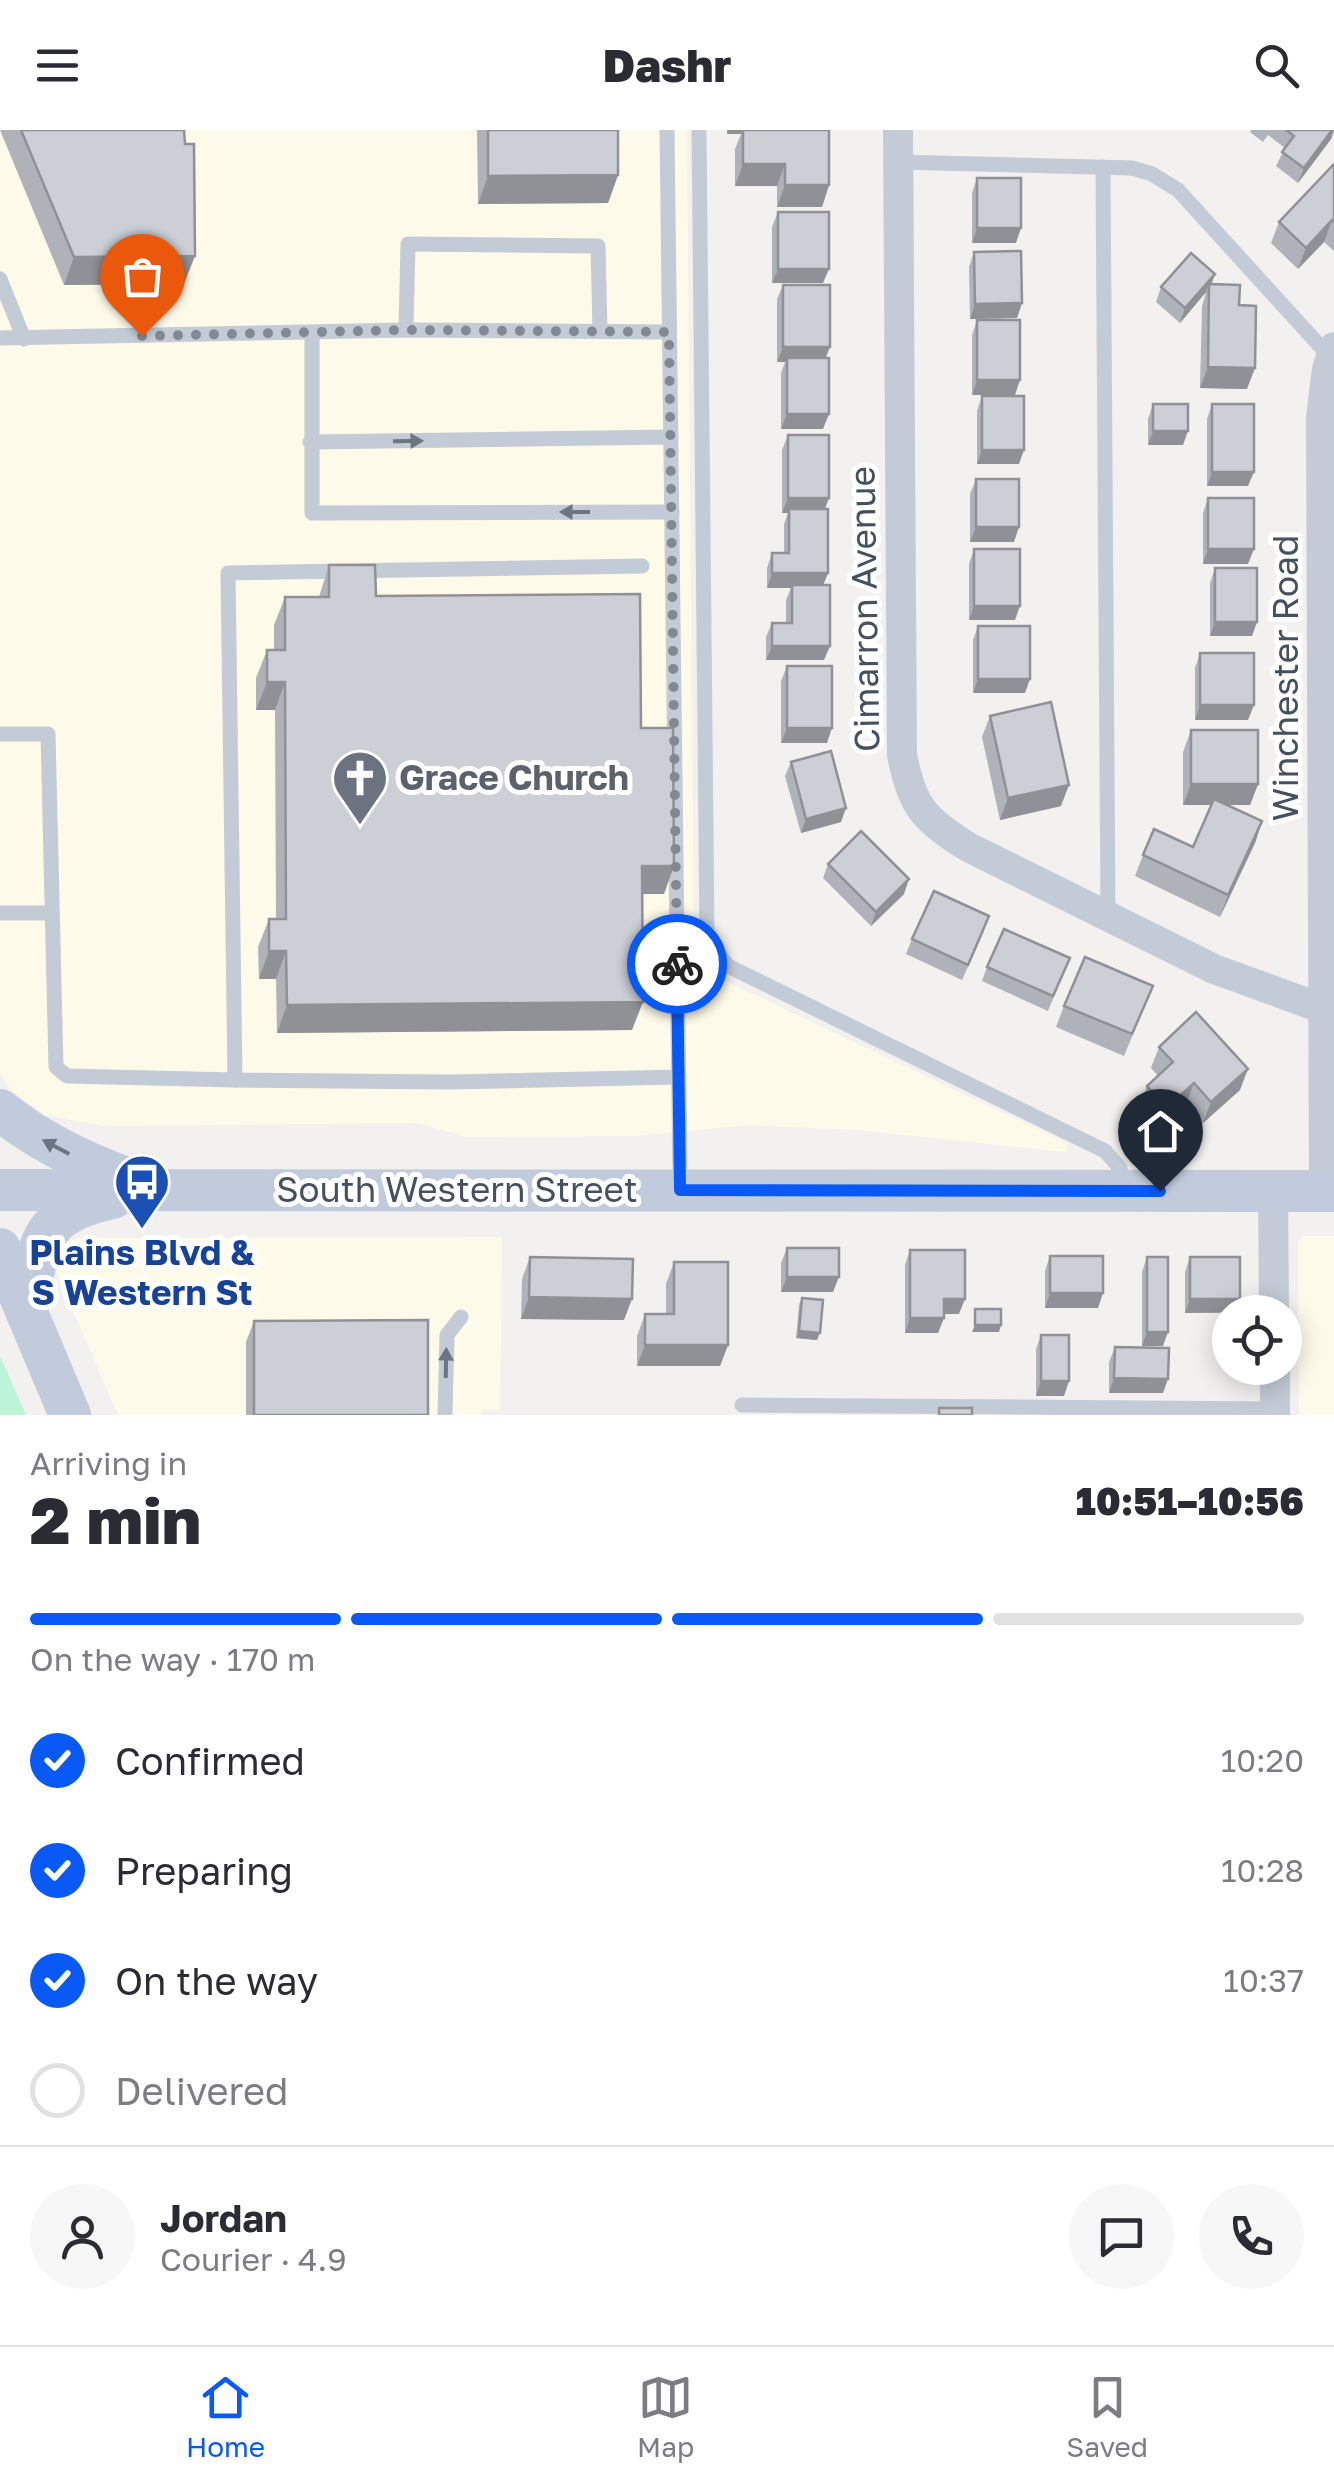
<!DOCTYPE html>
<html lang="en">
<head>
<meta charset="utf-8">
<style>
	:root { --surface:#fff; --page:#f7f7f7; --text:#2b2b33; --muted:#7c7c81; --line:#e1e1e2; --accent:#0859f5 }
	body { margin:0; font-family:"Golos Text",sans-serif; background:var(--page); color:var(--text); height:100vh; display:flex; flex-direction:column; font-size:38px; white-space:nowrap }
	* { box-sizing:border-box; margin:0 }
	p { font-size:32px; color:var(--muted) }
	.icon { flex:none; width:55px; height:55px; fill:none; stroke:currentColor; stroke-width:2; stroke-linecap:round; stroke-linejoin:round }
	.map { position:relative; height:1285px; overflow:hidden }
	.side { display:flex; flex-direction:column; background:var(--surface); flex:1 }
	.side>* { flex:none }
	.tools { position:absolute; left:1212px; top:1165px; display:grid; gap:20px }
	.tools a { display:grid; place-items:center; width:90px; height:90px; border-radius:50%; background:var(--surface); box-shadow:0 5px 25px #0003; font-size:50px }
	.pin { position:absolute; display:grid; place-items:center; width:85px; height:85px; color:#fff; margin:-102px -42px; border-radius:50% 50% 50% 0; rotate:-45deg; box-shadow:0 0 10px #0007 }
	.pin .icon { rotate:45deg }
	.courier { position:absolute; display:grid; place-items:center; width:100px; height:100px; margin:-50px; border:8px solid #0859f5; border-radius:50%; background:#fff; color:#222; box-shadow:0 2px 12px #0007 }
	.overview em { font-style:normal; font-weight:800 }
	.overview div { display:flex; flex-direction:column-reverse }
	.overview { display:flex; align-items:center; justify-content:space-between; height:170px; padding:0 30px }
	h1 { font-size:65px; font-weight:800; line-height:75px }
	.bar { display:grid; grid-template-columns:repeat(4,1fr); gap:15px 10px; align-content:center; height:120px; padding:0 30px }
	.bar i { height:12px; border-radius:8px; background:var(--line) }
	.bar .active { background:var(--accent) }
	.bar p { grid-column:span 4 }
	.line { display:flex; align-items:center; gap:25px; padding:0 30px; border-top:2px solid var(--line) }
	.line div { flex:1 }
	.round { display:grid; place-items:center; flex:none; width:105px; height:105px; border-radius:52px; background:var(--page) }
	ol { padding:0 30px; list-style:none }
	li { display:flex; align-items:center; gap:30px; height:110px }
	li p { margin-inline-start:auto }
	li .icon { padding:10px; border-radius:50%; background:var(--accent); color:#fff; stroke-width:4 }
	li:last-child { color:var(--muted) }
	li i { width:55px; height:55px; border:5px solid var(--line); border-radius:50% }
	header { display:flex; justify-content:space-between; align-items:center; height:130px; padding:0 30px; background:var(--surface); font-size:45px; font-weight:800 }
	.menu { display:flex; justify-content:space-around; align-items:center; height:140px; border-top:2px solid var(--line); background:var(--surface); font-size:28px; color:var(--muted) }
	.menu a { display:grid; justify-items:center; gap:5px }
	.menu .active { color:var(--accent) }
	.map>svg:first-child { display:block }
	.commercial { fill:#fefae9 }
	.green { fill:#bbf4d6 }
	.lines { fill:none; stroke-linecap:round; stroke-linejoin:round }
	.lane { stroke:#c3cbd6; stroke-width:15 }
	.street { stroke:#c3cbd6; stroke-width:30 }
	.secondary { stroke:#c1cbdb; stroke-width:42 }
	.wall { fill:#afb2b8 }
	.shaded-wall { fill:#8f9196 }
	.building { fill:#cccfd6; stroke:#8f9196; stroke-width:2.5 }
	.oneway { fill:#6c7683 }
	.oneway2 { fill:#6b7685 }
	.done { stroke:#838992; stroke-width:10; stroke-dasharray:0 18 }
	.route { stroke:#0859f5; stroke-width:12 }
	.labels { text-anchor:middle; stroke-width:10; stroke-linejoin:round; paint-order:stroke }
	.street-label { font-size:35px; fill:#465160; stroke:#fff }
	.worship-label { font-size:35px; font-weight:bold; fill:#5b616d; stroke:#fff; text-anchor:start }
	.transit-label { font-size:35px; font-weight:bold; fill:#164399; stroke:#fff }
</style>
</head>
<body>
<header><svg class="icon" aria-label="menu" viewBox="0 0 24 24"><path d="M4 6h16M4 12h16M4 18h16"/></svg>Dashr<svg class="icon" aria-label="search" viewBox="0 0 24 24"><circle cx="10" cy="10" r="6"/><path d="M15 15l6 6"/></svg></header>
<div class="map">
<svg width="1334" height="1285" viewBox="0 0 1334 1285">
	<rect width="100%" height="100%" fill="#f3f0f0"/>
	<g class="commercial">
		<polygon points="0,0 687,0 694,836 1069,1014 1066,1022 857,1000 747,995 636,1006 467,1007 417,993 104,996 45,985 11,960 0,944"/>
		<polygon points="1302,1106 1334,1106 1334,1285 1299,1285 1298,1112"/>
		<polygon points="502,1107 500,1280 482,1280 481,1285 118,1285 56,1142 61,1118 77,1108"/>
	</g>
	<polygon class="green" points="0,1226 26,1285 0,1285"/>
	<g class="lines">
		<g class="lane">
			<polyline points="667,0 680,1056"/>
			<polyline points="699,0 707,804 715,820 728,836 1105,1021 1120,1038 1121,1057"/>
			<polyline points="898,32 1132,38 1152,44 1178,60 1330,227"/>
			<polyline points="1103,37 1108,787"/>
			<polyline points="0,149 24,209"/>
			<polyline points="406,200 408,114 598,116 600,200"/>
			<polyline points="312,203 312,383 672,382"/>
			<polyline points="0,208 406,200 669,202"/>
			<polyline points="310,312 671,307"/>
			<polyline points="642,436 228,443 235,950 450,952 679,947"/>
			<polyline points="0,604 48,604 56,937 67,946 235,950"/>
			<polyline points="0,783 52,783"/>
			<polyline points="742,1275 1275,1279"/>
			<polyline points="445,1285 447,1205 461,1187"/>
		</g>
		<g class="street">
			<path d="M898,0l4,625c11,53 21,63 66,92l246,122 110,40"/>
			<polyline points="1273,1061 1274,1182"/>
			<polyline points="1324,1061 1321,287 1327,239 1334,217"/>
			<polyline points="1275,1238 1275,1285"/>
		</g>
		<g class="secondary">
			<path d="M0,980c40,32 83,52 131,70"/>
			<polyline points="0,1060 1334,1061"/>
			<polyline points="0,1119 70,1285"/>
			<path d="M26,1181c14,-68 10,-97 87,-113"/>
		</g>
	</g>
	<g class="wall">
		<polygon points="0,0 184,0 184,154 64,155"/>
		<polygon points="477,0 618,0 618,45 608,73 478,74"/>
		<polygon points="727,0 829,0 829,55 822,77 777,77 777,56 735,56 735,19 741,4 727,4"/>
		<polygon points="1251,0 1334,0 1331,9 1298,53 1276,36 1285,18 1268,5 1263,12 1250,2"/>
		<polygon points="1334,34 1334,121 1324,112 1298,139 1271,113 1279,92"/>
		<polygon points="977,48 1016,113 972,113 972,63"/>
		<polygon points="778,82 823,153 772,153 772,97"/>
		<polygon points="974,122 1022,173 1017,188 970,189 969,137"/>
		<polygon points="1215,144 1211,154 1239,175 1247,259 1200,258 1202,176 1206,162 1180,193 1156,172 1161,157"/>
		<polygon points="783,155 826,228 823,299 781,299 781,243 785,232 777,232 777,169"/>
		<polygon points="977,190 1015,265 972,265 972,205"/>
		<polygon points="982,266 1019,334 977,334 977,281"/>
		<polygon points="1153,274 1183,315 1148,315 1148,289"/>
		<polygon points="1212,274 1248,356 1207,356 1207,289"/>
		<polygon points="788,305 829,368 825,379 828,443 823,455 824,530 766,530 766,507 772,493 786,493 786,470 791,458 767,458 767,438 772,423 784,423 784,394 788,383 782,383 782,320"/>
		<polygon points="976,349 1014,412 970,412 970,364"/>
		<polygon points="1208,368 1248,434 1203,434 1203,383"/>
		<polygon points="974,419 1015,490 969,490 969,434"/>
		<polygon points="329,435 376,466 641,598 664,764 642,764 632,900 277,903 276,849 259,849 258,817 269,789 276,789 275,580 256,580 256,548 267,520 274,520 274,495 285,467 319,467"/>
		<polygon points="1215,438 1252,506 1210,506 1210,453"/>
		<polygon points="978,496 1025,563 973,563 973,510"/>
		<polygon points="1200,523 1248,590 1195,590 1195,538"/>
		<polygon points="787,536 827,613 781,613 781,551"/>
		<polygon points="990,586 1061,676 1000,690 982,607"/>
		<polygon points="1191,600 1258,654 1250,675 1228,675 1262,691 1255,713 1220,787 1135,746 1143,725 1193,717 1212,675 1183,675 1183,622"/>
		<polygon points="791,632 841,692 801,703 785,646"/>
		<polygon points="828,734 904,764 871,796 823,748"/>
		<polygon points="984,801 962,850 906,824 912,809"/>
		<polygon points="1070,828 1048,881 982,851 987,837"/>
		<polygon points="1153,856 1124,926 1056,897 1064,876"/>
		<polygon points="1159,917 1240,960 1203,993 1186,975 1159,1000 1139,978 1147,956 1158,946 1151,938"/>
		<polygon points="787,1118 833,1162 781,1162 781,1133"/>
		<polygon points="910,1120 959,1184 944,1184 938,1203 905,1203 905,1135"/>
		<polygon points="1050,1126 1098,1178 1045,1178 1045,1141"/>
		<polygon points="530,1127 624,1190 521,1189 522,1149"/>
		<polygon points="1147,1127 1163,1216 1142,1216 1142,1142"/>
		<polygon points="1190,1127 1230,1183 1185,1183 1185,1142"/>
		<polygon points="674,1132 728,1215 720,1236 637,1236 637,1206 645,1184 666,1184 666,1154"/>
		<polygon points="802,1168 817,1210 796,1208 799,1175"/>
		<polygon points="254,1191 428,1285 246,1285 246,1212"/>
		<polygon points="1041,1205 1064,1266 1036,1266 1036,1219"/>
		<polygon points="1115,1217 1163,1263 1109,1263 1109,1232"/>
	</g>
	<g class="shaded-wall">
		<polygon points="728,0 742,0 741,4 727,4"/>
		<polygon points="1332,0 1334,0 1331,9 1298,53 1304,38"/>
		<polygon points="743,34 785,34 777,56 735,56"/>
		<polygon points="618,45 608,73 478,74 488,46"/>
		<polygon points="785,55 829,55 822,77 777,77"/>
		<polygon points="1332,90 1324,112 1298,139 1306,118"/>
		<polygon points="977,98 1021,98 1016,113 972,113"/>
		<polygon points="195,126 184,154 64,155 74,127"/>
		<polygon points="778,139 829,139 823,153 772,153"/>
		<polygon points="1215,144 1210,158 1209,154 1206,162 1180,193 1185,178"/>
		<polygon points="1022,173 1017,188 970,189 975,174"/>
		<polygon points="783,217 830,217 824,232 787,228 785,232 777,232"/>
		<polygon points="1208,237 1255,238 1247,259 1200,258"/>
		<polygon points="977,250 1020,250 1015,265 972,265"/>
		<polygon points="787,284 829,284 823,299 781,299"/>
		<polygon points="1153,301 1188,301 1183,315 1148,315"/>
		<polygon points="982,320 1024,320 1019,334 977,334"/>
		<polygon points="1212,342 1254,342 1248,356 1207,356"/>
		<polygon points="788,368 829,368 823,383 789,379 788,383 782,383"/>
		<polygon points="976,397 1019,397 1014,412 970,412"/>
		<polygon points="1208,419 1254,419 1248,434 1203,434"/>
		<polygon points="772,443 828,443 822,458 767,458"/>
		<polygon points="974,476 1020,476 1015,490 969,490"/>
		<polygon points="1215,492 1257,492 1252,506 1210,506"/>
		<polygon points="772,516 830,516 824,530 766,530"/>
		<polygon points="978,549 1030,549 1025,563 973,563"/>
		<polygon points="267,552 285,552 275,580 256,580"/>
		<polygon points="1200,575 1254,575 1248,590 1195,590"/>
		<polygon points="787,598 832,598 827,613 781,613"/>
		<polygon points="1191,654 1258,654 1250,675 1183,675"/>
		<polygon points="1069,655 1061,676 1000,690 1008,668"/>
		<polygon points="846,678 841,692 801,703 806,689"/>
		<polygon points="1262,691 1255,713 1220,787 1228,765"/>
		<polygon points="642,736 674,736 664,764 632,764"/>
		<polygon points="909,749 904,764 871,796 876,782"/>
		<polygon points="269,821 286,821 276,849 259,849"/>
		<polygon points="643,872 632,900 277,903 287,875"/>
		<polygon points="1248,939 1240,960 1203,993 1211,972"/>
		<polygon points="1194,953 1186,975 1159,1000 1166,978"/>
		<polygon points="787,1147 839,1147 833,1162 781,1162"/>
		<polygon points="1050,1163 1103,1163 1098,1178 1045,1178"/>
		<polygon points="529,1167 632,1169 624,1190 521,1189"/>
		<polygon points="944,1169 965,1169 959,1184 938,1184"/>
		<polygon points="1190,1169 1240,1169 1235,1182 1185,1183"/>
		<polygon points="910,1188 944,1188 938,1203 905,1203"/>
		<polygon points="975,1195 1001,1195 999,1202 972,1202"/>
		<polygon points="799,1201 820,1203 817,1210 796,1208"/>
		<polygon points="1147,1202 1168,1202 1163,1216 1142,1216"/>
		<polygon points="645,1215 728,1215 720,1236 637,1236"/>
		<polygon points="1114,1248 1168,1249 1163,1263 1109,1263"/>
		<polygon points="1041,1251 1069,1251 1064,1266 1036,1266"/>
	</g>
	<g class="building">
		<polygon points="21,0 184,0 185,14 194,14 195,126 74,127"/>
		<polygon points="488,0 618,0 618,45 488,46"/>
		<polygon points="743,0 829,0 829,55 785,55 785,34 743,34"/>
		<polygon points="1286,0 1332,0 1304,38 1282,22 1294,6"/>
		<polygon points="1334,34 1334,92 1332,90 1306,118 1279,92"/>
		<rect x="977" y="48" width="44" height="50"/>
		<rect x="778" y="82" width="51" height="57"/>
		<polygon points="1021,121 1022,173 975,174 974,122"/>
		<polygon points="1191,123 1215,144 1185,178 1161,157"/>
		<polygon points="1209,154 1240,155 1239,175 1256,176 1255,238 1208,237"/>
		<rect x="783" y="155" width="47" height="62"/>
		<rect x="977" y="190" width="43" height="60"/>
		<rect x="787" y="228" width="42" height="56"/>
		<rect x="982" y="266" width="42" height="54"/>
		<rect x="1153" y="274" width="35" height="27"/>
		<rect x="1212" y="274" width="42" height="68"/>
		<rect x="788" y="305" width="41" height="63"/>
		<rect x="976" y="349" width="43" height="48"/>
		<rect x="1208" y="368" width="46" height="51"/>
		<polygon points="789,379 828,379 828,443 772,443 772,423 789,423"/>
		<rect x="974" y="419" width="46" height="57"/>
		<polygon points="329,435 375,435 376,466 640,464 641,598 673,598 674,736 642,736 643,872 287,875 286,821 269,821 269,789 286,789 285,552 267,552 267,520 285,520 285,467 329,467"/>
		<rect x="1215" y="438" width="42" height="54"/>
		<polygon points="792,455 830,455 830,516 772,516 772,493 792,493"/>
		<rect x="978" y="496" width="52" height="53"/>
		<rect x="1200" y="523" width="54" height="52"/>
		<rect x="787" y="536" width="45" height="62"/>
		<polygon points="1051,572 1069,655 1008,668 990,586"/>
		<rect x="1191" y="600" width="67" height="54"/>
		<polygon points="831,621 846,678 806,689 791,632"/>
		<polygon points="1214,669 1262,691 1228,765 1143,725 1154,699 1193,717"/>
		<polygon points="861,701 909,749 876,782 828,734"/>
		<polygon points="934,761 989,786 968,835 912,809"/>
		<polygon points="1004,799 1070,828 1053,866 987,837"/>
		<polygon points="1085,827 1153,856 1132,904 1064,876"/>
		<polygon points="1196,882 1248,939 1211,972 1194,953 1166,978 1147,956 1173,932 1159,917"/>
		<rect x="787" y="1118" width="52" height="29"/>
		<polygon points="910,1120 965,1120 965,1169 944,1169 944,1188 910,1188"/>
		<rect x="1050" y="1126" width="53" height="37"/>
		<polygon points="530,1127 633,1129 632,1169 529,1167"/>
		<rect x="1147" y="1127" width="21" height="75"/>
		<rect x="1190" y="1127" width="50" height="42"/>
		<polygon points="674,1132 728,1132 728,1215 645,1215 645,1184 674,1184"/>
		<polygon points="802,1168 823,1170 820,1203 799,1201"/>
		<rect x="975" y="1179" width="26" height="16"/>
		<polygon points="428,1190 428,1285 254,1285 254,1191"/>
		<rect x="1041" y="1205" width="28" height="46"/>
		<polygon points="1115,1217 1169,1218 1168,1249 1114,1248"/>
		<rect x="939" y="1278" width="33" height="7"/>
	</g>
	<defs><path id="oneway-solid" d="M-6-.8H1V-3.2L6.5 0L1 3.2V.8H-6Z" transform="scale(2.5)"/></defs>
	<g class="oneway">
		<use href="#oneway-solid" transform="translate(408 311) rotate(-1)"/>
		<use href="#oneway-solid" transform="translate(575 382) rotate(180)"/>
		<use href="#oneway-solid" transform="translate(446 1233) rotate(-89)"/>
	</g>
	<use class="oneway2" href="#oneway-solid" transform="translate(56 1017) rotate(-152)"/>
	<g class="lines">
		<polyline class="done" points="142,206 406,200 669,202 677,834"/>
		<polyline class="route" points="677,834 680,1060 1160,1061"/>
	</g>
	<defs>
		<g id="church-pin" transform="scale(2.875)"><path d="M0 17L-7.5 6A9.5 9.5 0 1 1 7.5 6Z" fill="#6b7280" stroke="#fff"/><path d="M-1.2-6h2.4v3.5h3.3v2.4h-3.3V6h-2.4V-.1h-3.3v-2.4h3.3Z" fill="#fff"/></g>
		<g id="bus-pin" transform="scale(2.875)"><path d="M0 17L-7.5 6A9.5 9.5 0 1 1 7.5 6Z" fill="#1a4fb4" stroke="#fff"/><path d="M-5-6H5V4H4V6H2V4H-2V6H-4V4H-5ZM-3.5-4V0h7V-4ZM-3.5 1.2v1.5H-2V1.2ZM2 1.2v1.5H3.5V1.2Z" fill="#fff"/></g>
	</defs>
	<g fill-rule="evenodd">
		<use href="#church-pin" x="360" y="648"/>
		<use href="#bus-pin" x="142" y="1052"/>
	</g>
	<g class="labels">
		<g class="street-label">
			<text transform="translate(865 479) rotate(-91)" y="12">Cimarron Avenue</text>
			<text transform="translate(1286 548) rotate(-90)" y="12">Winchester Road</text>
			<text x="457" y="1072">South Western Street</text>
		</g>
		<g class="worship-label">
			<text x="399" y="660">Grace Church</text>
		</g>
		<g class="transit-label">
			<text x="142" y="1135">Plains Blvd &amp;<tspan x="142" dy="40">S Western St</tspan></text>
		</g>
	</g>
</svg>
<div class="tools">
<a><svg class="icon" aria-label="locate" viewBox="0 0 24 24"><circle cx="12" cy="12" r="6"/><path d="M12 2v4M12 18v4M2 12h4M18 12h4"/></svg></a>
</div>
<div class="pin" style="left:142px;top:206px;background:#ea580c"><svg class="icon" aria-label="bag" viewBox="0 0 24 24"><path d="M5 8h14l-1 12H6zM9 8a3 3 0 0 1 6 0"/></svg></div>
<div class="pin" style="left:1160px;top:1061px;background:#1f2937"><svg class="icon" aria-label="home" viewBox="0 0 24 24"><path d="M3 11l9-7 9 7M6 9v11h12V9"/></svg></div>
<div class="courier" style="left:677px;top:834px"><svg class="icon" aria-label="bike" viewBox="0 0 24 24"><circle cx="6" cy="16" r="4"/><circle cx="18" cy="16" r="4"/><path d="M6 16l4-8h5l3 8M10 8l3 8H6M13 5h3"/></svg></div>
</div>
<section class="side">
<div class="overview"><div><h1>2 min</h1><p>Arriving in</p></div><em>10:51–10:56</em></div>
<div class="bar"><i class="active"></i><i class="active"></i><i class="active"></i><i></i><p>On the way · 170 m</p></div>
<ol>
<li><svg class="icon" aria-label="check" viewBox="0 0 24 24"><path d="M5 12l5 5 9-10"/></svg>Confirmed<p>10:20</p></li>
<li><svg class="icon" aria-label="check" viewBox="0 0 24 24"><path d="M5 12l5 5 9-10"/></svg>Preparing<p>10:28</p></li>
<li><svg class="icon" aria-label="check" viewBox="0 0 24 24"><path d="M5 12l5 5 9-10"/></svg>On the way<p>10:37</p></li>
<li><i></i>Delivered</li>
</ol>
<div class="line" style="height:180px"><a class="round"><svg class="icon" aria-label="person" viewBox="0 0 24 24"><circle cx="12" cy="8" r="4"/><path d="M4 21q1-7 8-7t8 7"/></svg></a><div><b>Jordan</b><p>Courier · 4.9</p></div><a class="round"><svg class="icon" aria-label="chat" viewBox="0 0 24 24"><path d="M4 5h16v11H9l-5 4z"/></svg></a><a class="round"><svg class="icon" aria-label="phone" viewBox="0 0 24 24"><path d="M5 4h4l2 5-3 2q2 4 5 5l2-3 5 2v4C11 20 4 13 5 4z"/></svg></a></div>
</section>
<nav class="menu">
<a class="active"><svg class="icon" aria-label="home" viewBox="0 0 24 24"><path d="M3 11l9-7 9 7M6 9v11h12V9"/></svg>Home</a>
<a><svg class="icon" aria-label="map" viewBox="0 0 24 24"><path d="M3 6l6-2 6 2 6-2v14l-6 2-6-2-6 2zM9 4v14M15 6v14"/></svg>Map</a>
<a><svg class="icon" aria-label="saved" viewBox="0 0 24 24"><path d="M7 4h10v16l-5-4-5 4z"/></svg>Saved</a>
</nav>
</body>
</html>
